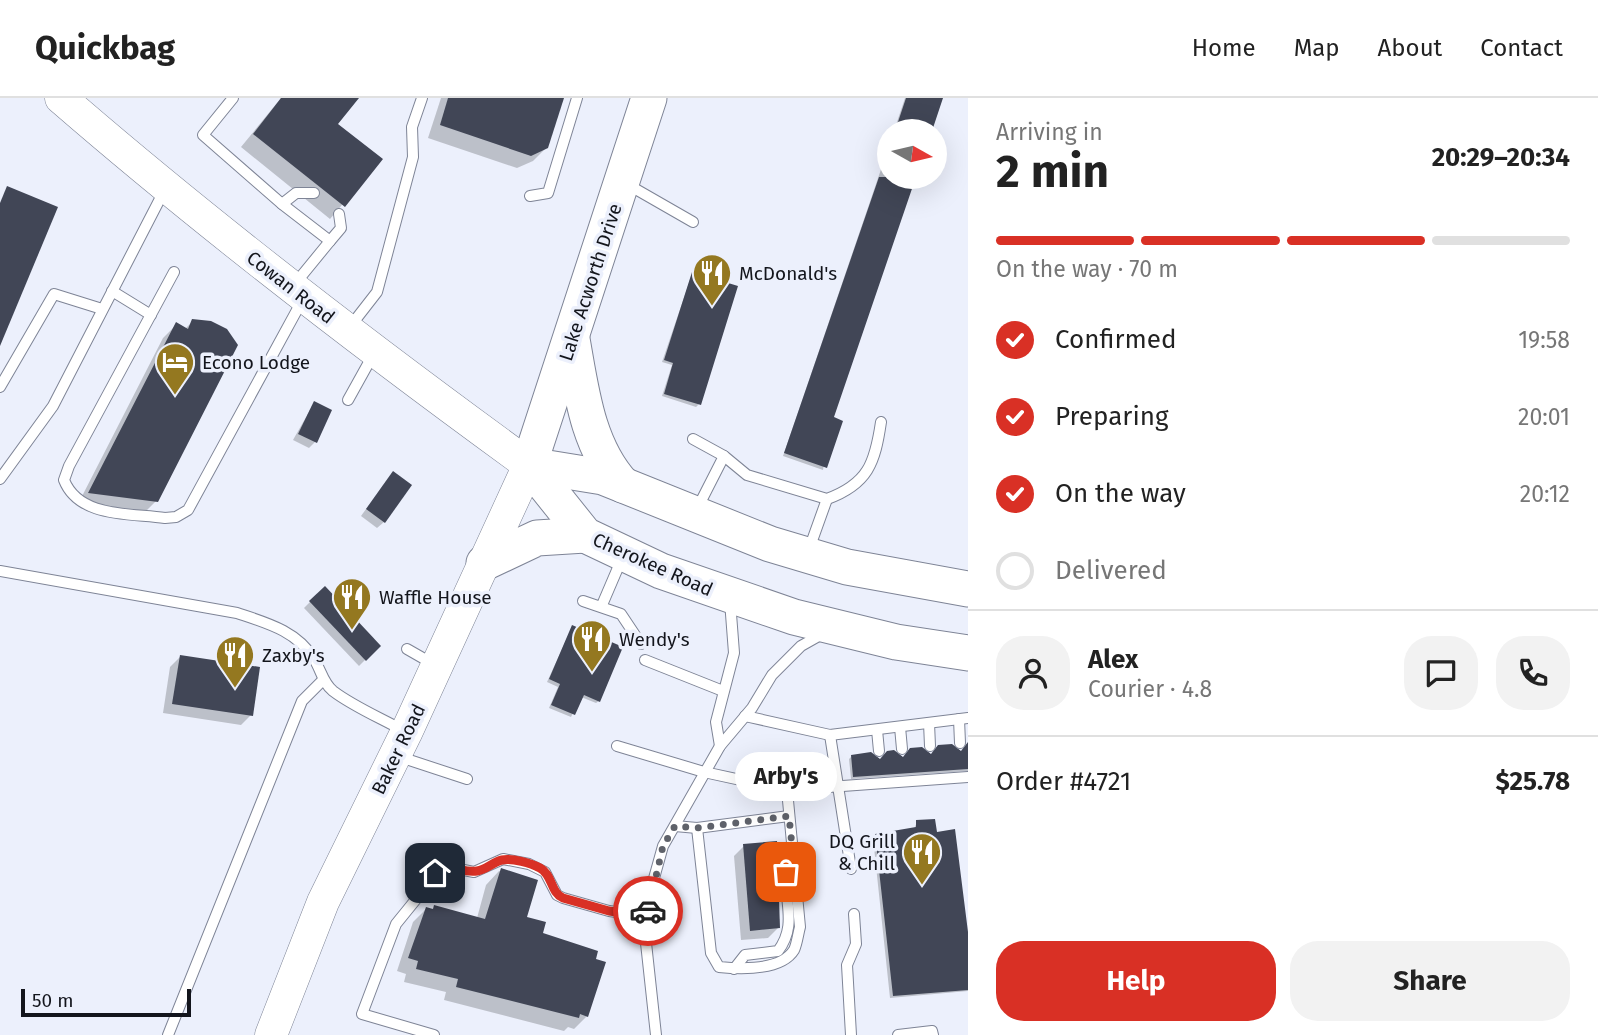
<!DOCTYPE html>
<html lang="en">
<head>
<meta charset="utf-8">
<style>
	:root { --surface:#fff; --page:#f2f2f2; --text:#222; --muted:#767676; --line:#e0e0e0; --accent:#d93025 }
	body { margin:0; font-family:"Fira Sans",sans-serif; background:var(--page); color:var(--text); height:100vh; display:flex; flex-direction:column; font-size:26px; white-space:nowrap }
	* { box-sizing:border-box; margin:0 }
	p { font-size:23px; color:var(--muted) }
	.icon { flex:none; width:38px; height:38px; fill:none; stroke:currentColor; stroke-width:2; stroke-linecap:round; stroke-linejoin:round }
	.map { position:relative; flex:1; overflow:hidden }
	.sheet { display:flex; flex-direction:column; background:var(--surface); width:630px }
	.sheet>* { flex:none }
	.needle { width:46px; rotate:98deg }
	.fabs { position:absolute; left:877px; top:21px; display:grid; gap:14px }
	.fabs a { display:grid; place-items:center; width:70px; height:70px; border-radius:50%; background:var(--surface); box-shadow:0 7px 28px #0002; font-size:35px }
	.scale { position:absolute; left:21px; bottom:18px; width:170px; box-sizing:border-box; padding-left:7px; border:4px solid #13151c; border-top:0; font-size:19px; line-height:24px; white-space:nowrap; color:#13151c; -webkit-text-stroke:5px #ecf0fc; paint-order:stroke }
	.pin { position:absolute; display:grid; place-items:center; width:60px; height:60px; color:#fff; margin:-30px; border-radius:14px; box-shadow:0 4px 10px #0006 }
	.courier { position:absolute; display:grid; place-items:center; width:70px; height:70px; margin:-35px; border:5px solid #d93025; border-radius:50%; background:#fff; color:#222; box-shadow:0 2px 9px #0007 }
	.bubble { position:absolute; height:49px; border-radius:24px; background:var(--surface); box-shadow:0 7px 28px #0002; font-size:23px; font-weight:700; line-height:49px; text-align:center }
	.summary em { font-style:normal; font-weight:700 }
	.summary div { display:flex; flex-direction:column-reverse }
	.summary { display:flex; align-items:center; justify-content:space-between; height:119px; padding:0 28px }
	h1 { font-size:46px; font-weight:700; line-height:52px }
	.bar { display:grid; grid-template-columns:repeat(4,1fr); gap:10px 7px; align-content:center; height:84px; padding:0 28px }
	.bar i { height:9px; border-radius:5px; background:var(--line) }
	.bar .current { background:var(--accent) }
	.bar p { grid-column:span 4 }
	.line { display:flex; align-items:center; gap:18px; padding:0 28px; border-top:2px solid var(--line) }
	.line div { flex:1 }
	.round { display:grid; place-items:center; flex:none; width:74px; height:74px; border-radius:28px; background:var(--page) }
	ol { padding:0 28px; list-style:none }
	li { display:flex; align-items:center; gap:21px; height:77px }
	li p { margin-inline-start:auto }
	li .icon { padding:7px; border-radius:50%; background:var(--accent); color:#fff; stroke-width:4 }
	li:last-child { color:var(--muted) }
	li i { width:38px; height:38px; border:4px solid var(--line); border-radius:50% }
	.action { display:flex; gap:14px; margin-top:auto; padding:14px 28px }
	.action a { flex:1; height:80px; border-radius:28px; background:var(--accent); color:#fff; font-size:28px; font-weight:700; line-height:80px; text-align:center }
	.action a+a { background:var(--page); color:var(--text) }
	header { display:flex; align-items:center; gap:42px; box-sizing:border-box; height:98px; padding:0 35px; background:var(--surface); border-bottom:2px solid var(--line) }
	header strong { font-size:33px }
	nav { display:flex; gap:38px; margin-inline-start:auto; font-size:24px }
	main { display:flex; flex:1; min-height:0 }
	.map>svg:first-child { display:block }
	.shadow { fill:#0003 }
	.building { fill:#414656 }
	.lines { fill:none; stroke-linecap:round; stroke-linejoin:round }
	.service-casing { stroke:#7e8496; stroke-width:12 }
	.secondary-casing { stroke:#7e8496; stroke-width:33 }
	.primary-casing { stroke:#7e8496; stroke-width:37 }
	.service { stroke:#fff; stroke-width:10 }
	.secondary { stroke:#fff; stroke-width:32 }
	.primary { stroke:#fff; stroke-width:35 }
	.done { stroke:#5f626a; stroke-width:7; stroke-dasharray:0 12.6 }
	.route { stroke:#d93025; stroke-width:9 }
	.labels { text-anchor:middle; stroke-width:7; stroke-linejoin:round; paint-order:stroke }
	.poi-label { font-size:19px; fill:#13151c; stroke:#ecf0fc; text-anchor:start }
	.street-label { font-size:19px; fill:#13151c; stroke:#ecf0fc }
</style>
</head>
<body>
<header>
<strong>Quickbag</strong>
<nav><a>Home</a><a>Map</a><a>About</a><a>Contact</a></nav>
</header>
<main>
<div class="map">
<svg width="968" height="937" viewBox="0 0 968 937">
	<rect width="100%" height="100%" fill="#ecf0fc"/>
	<g class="shadow">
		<polygon points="281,0 357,0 336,26 381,61 330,121 241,49"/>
		<polygon points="441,0 562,0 547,49 533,63 517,70 428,40"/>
		<polygon points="905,0 941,0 930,33 894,33"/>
		<polygon points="889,48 889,79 914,79 832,320 823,372 783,358"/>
		<polygon points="692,176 699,306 696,309 662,298 672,267 662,264"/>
		<polygon points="193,223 156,403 143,416 77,408 163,240 176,227 185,231"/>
		<polygon points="314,305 315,344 309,350 293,342"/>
		<polygon points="387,382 384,424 377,430 361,418"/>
		<polygon points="324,490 379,548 359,568 304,510"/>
		<polygon points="572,529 599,603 596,605 581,599 571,619 549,610 558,589 547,584"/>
		<polygon points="180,559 251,617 241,627 163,615 170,569"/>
		<polygon points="968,647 968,673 851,681 849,661 852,658 880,663 931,658 961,655"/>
		<polygon points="917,724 968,849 968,893 890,900 873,740 914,731"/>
		<polygon points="744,748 778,830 768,840 741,842 734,758"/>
		<polygon points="499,773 536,783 524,820 541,836 587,918 574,931 568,929 564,933 444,902 446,894 404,884 406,876 397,873 413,824 426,811 431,812 435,809 477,820 486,787"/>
	</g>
	<g class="building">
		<polygon points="281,0 359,0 338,26 383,61 345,109 253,36"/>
		<polygon points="448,0 564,0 548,50 531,58 440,27"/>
		<polygon points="906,0 943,0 932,33 895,33"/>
		<polygon points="879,79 916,79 834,319 843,323 827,370 784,355"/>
		<polygon points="7,88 58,109 0,248 0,105"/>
		<polygon points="692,174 738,188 701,307 664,296 673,265 664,262"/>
		<polygon points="192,221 211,223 227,231 238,247 158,404 88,395 176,224 188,231"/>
		<polygon points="314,303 332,312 317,345 298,336"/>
		<polygon points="393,373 412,387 385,425 366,411"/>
		<polygon points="325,488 381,548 366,563 309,503"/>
		<polygon points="572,527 623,549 600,604 584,597 575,617 551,607 560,586 549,581"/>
		<polygon points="180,557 260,569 253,618 172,606"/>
		<polygon points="968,644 968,671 853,679 851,657 871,654 880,661 887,653 894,652 903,659 910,650 922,649 931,656 938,647 952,646 961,653"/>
		<polygon points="935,721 937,734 955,731 968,834 968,892 893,898 875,736 916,729 916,722"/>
		<polygon points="777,743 780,830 750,833 743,746"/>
		<polygon points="501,770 538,782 527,819 546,824 543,835 598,853 596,861 606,864 588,919 580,916 579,920 456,889 458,881 416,871 418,863 408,860 426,809 433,811 434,807 485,821"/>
	</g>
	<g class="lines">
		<g class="service-casing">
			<g id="service">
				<polyline points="233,0 203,37 282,106 330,143 294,187"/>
				<polyline points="625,85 693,124"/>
				<polyline points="530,98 548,95 577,0"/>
				<polyline points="282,106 296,95 314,95"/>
				<polyline points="330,143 341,130 339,116"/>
				<path d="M174,174l-105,194 -5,14c15,38 66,33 101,38l11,-1 12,-7 115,-211"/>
				<polyline points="112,193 151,217"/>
				<polyline points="349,230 377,194 413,59 412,29 422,0"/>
				<polyline points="0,289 54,196 102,211"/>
				<polyline points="348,302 373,257"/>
				<path d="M693,341l31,17 23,19 80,24c41,-15 48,-36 54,-77"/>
				<polyline points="0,381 53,308 164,93"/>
				<polyline points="697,411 724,358"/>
				<polyline points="808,454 827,401"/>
				<path d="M0,473l237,42c30,10 60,18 77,46 7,11 9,24 19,32 21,16 48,27 71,40"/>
				<polyline points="583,503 621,516 641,546"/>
				<polyline points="602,507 623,458"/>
				<polyline points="407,551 435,567"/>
				<polyline points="645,562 723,593"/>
				<polyline points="745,618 830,637 968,620"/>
				<polyline points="959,621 960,645"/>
				<polyline points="929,625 930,648"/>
				<polyline points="900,629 902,651"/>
				<polyline points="877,632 879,653"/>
				<polyline points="830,637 851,771"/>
				<polyline points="617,648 704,674 787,692 968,679"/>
				<polyline points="720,648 716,624 734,555 730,503"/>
				<polyline points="397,658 467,681"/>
				<polyline points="675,728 697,730 789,718"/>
				<path d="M697,730l14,125 8,14c21,2 62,4 75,-17 3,-6 4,-16 6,-23l-13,-137"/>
				<path d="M734,871l11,-14 33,-4c24,-32 -2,-59 14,-92"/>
				<polyline points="168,937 302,603 323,582"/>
				<polyline points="434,937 362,916 396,826 443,768 474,774 503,761 529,766 545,774 557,797 563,800 609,813 647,818"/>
				<polyline points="656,937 646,845 651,791 663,748 720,648 752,610 772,577 801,548 824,535"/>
				<polyline points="851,937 847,867 856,846 854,816"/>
				<polyline points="898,937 932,933 933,937"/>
			</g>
		</g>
		<g class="secondary-casing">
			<path id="secondary" d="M61,0c150,130 307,250 468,367l-123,268 -83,169 -52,133"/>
		</g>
		<g class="primary-casing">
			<g id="primary">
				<path d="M572,241c9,50 15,107 51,146"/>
				<polyline points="529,367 585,437 661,473 794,519 896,544 968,555"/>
				<polyline points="529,367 603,379 770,446 847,469 968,491"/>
				<polyline points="529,367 649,0"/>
				<polyline points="484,465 537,440 585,437"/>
			</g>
		</g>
		<use href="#service" class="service"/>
		<use href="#secondary" class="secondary"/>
		<use href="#primary" class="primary"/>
	</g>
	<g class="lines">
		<polyline class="done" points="648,813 663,748 675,728 697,730 789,718 793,758 786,774"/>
		<path class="route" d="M435,775c16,-13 25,1 42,-2 9,-1 16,-9 25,-11 10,-2 29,3 38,8 13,7 10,24 23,30l46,13 38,5 1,-5"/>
	</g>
	<defs>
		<g id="restaurant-pin" transform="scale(2.0125)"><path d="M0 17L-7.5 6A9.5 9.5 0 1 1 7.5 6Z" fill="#947820" stroke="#ecf0fc"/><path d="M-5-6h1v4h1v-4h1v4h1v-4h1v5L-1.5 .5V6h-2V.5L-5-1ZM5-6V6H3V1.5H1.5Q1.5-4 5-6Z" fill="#fff"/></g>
		<g id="hotel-pin" transform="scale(2.0125)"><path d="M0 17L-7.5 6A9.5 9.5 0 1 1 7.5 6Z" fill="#947820" stroke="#ecf0fc"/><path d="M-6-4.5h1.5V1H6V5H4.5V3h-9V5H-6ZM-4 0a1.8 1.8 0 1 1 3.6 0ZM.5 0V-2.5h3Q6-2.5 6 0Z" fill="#fff"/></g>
	</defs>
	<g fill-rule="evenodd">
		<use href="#restaurant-pin" x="712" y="175"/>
		<use href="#hotel-pin" x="175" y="264"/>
		<use href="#restaurant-pin" x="352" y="499"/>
		<use href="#restaurant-pin" x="592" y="541"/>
		<use href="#restaurant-pin" x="235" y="557"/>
		<use href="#restaurant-pin" x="922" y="754"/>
	</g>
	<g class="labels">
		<g class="poi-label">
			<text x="739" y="182">McDonald's</text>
			<text x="202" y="271">Econo Lodge</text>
			<text x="379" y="506">Waffle House</text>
			<text x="619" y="548">Wendy's</text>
			<text x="262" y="564">Zaxby's</text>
			<text x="895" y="750" text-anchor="end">DQ Grill<tspan x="895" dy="22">&amp; Chill</tspan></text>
		</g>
		<g class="street-label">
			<text transform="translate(590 184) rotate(-72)" y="7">Lake Acworth Drive</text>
			<text transform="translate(291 189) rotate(38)" y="7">Cowan Road</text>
			<text transform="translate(653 466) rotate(24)" y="7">Cherokee Road</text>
			<text transform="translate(398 651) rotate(-64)" y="7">Baker Road</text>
		</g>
	</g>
</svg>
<div class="fabs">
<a><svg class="needle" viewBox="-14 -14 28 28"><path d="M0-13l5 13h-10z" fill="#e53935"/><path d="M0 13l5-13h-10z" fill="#767676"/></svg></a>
</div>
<div class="scale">50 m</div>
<div class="pin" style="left:786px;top:774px;background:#ea580c"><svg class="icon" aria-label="bag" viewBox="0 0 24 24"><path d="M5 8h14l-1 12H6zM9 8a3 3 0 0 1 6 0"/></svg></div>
<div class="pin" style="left:435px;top:775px;background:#1f2937"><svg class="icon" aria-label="home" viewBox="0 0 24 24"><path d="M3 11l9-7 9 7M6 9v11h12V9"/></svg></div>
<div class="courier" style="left:648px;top:813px"><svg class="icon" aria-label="car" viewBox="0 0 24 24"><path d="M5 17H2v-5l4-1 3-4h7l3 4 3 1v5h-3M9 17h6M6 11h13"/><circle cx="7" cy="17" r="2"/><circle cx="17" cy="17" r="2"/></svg></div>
<div class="bubble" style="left:735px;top:654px;width:102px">Arby's</div>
</div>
<section class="sheet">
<div class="summary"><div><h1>2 min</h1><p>Arriving in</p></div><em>20:29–20:34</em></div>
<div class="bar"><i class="current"></i><i class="current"></i><i class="current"></i><i></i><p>On the way · 70 m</p></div>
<ol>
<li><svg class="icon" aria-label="check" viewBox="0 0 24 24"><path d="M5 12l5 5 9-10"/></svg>Confirmed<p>19:58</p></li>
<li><svg class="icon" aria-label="check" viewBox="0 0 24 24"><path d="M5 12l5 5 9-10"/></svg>Preparing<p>20:01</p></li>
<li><svg class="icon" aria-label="check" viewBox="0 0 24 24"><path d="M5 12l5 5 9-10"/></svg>On the way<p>20:12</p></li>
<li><i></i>Delivered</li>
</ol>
<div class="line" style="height:126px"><a class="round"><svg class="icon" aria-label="person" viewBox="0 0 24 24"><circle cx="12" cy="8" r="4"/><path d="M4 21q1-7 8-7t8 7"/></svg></a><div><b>Alex</b><p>Courier · 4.8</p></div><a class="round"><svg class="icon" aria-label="chat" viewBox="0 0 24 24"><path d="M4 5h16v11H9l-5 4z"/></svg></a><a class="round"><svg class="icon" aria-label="phone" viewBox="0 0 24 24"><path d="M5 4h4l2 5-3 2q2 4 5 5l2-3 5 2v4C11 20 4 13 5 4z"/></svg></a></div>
<div class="line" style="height:91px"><div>Order #4721</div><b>$25.78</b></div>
<div class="action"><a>Help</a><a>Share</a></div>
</section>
</main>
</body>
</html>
